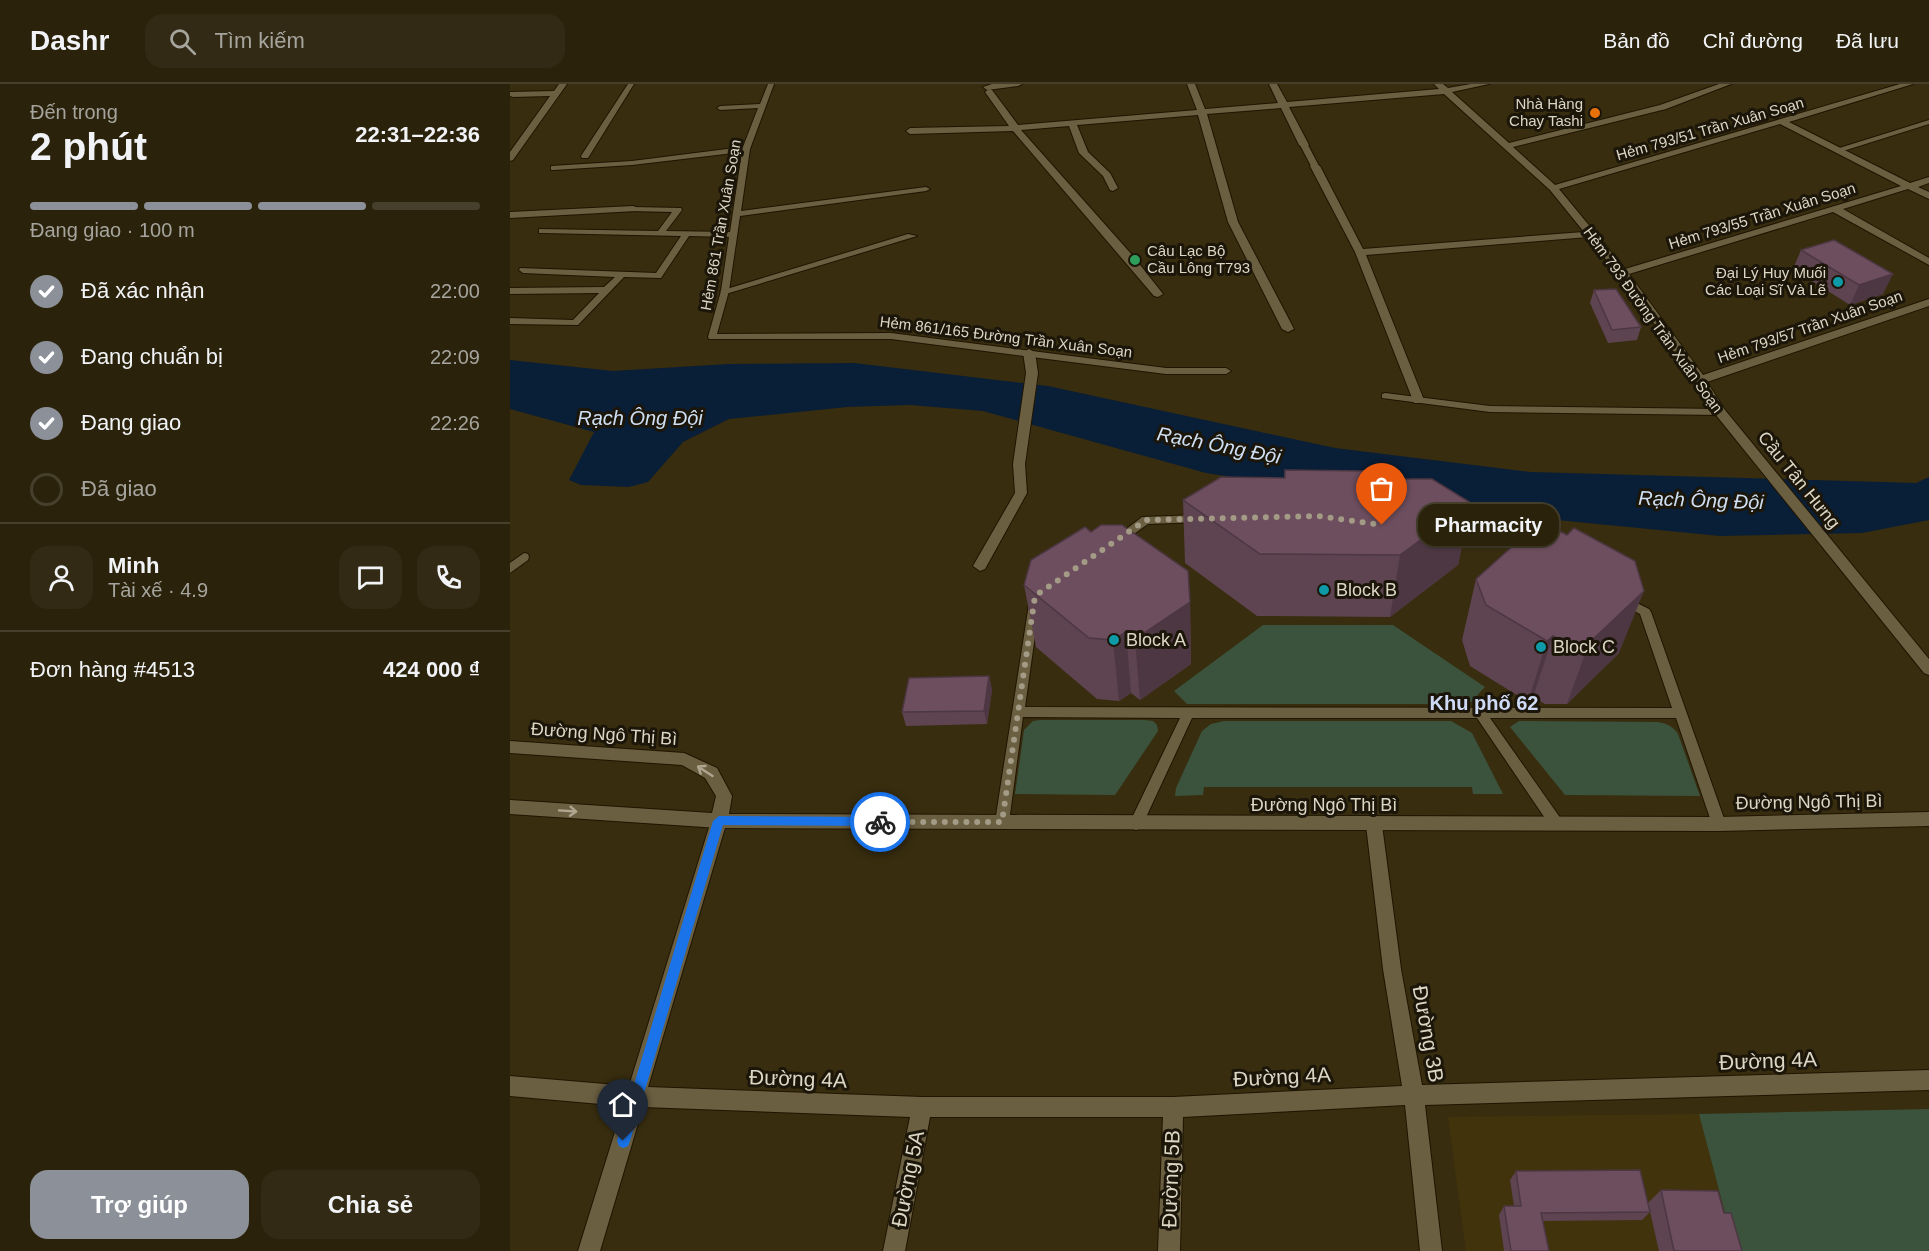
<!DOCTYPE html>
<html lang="vi">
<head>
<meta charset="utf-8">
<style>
	:root { --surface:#2a220b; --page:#322a14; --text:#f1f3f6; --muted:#a5a49d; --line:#463f2c; --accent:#8c9099 }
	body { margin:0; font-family:Arial,sans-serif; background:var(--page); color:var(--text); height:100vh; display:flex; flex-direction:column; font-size:22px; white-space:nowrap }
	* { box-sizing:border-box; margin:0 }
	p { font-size:20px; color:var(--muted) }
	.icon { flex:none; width:33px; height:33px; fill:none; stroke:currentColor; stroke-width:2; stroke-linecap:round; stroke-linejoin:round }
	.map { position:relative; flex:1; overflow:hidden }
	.drawer { display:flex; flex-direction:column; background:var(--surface); width:510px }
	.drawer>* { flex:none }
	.pin { position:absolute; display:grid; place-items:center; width:51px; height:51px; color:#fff; margin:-62px -26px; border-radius:50% 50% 50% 0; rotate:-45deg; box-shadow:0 0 6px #0007 }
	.pin .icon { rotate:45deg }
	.courier { position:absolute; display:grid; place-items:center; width:60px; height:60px; margin:-30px; border:4px solid #1a73e8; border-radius:50%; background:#fff; color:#222; box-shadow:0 2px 8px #0007 }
	.bubble { position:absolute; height:42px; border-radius:18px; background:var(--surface); box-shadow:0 2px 4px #0004,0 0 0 2px var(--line); font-size:20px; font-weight:800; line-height:42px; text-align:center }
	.overview em { font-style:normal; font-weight:800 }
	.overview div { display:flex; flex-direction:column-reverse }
	.overview { display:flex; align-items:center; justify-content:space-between; height:102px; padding:0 30px }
	h1 { font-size:39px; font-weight:800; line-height:45px }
	.bar { display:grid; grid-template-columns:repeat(4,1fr); gap:9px 6px; align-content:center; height:72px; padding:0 30px }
	.bar i { height:8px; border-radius:4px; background:var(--line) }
	.bar .on { background:var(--accent) }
	.bar p { grid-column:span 4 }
	.line { display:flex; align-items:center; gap:15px; padding:0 30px; border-top:2px solid var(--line) }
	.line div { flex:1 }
	.round { display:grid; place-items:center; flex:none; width:63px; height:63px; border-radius:18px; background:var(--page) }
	ol { padding:0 30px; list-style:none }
	li { display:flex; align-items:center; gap:18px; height:66px }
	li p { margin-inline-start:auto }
	li .icon { padding:6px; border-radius:50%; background:var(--accent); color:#fff; stroke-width:4 }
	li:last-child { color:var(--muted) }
	li i { width:33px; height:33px; border:3px solid var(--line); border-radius:50% }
	.cta { display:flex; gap:12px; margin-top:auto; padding:12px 30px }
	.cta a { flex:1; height:69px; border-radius:18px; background:var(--accent); color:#fff; font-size:24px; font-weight:800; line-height:69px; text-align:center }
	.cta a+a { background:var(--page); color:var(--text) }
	header { display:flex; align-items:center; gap:36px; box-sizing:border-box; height:84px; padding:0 30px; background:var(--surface); border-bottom:2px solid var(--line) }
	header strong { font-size:28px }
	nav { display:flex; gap:33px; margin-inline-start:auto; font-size:21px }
	.search { width:420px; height:54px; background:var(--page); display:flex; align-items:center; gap:15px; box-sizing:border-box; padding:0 21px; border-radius:18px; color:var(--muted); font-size:22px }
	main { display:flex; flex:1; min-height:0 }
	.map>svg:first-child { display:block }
	.built { fill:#41330c }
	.green { fill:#3b533c }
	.water { fill:#091e37 }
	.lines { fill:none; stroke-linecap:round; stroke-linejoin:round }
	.service-casing { stroke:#1f1500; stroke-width:2 }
	.minor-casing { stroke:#1f1500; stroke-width:2 }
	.tertiary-casing { stroke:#1f1500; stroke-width:2 }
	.service { fill:#6b5f41; fill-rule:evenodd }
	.minor { fill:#6b5f41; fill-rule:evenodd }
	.tertiary { fill:#6b5f41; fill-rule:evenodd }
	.wall { fill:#5e4351 }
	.shaded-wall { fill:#4c3742 }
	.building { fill:#6d4e5e; stroke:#4c3742; stroke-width:1.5 }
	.oneway { stroke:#afa690 }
	.route { fill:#1a73e8 }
	.done { stroke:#a39b85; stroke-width:6; stroke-dasharray:0 10.8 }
	.food-dot { fill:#e8710a; stroke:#1b1609; stroke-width:2 }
	.leisure-dot { fill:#2e9e5b; stroke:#1b1609; stroke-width:2 }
	.culture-dot { fill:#0f9aa8; stroke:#1b1609; stroke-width:2 }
	.labels { text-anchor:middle; stroke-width:6; stroke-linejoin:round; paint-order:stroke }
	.far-poi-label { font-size:15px; fill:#dcd6c5; stroke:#1b1609; text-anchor:end }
	.far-street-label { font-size:15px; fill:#dcd6c5; stroke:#1b1609 }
	.street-label { font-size:18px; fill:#dcd6c5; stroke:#1b1609 }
	.poi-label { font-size:18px; fill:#dcd6c5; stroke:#1b1609; text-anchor:start }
	.water-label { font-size:20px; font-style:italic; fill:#cedff4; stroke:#1b1609 }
	.neighbourhood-label { font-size:20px; font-weight:bold; fill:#cfdaf6; stroke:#1b1609 }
	.near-street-label { font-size:21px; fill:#dcd6c5; stroke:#1b1609 }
</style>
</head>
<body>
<header>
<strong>Dashr</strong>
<div class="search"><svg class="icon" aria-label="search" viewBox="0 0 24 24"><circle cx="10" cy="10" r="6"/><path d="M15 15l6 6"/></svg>Tìm kiếm</div>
<nav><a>Bản đồ</a><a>Chỉ đường</a><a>Đã lưu</a></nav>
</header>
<main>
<section class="drawer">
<div class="overview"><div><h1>2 phút</h1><p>Đến trong</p></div><em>22:31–22:36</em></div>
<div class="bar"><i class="on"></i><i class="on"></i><i class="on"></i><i></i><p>Đang giao · 100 m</p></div>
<ol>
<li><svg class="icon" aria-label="check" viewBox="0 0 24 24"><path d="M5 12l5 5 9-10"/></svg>Đã xác nhận<p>22:00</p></li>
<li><svg class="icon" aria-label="check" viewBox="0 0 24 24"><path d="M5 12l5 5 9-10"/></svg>Đang chuẩn bị<p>22:09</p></li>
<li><svg class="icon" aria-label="check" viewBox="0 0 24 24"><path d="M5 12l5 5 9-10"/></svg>Đang giao<p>22:26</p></li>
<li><i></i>Đã giao</li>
</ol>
<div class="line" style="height:108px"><a class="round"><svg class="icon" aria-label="person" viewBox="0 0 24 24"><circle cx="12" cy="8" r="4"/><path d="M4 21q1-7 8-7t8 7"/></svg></a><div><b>Minh</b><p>Tài xế · 4.9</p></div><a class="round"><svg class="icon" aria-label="chat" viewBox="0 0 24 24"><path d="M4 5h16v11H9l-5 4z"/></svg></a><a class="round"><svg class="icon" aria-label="phone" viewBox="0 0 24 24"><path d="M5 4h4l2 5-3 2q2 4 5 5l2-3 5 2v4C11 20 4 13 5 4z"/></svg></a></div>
<div class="line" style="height:78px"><div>Đơn hàng #4513</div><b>424 000 ₫</b></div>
<div class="cta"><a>Trợ giúp</a><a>Chia sẻ</a></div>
</section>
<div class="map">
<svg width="1419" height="1167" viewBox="0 0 1419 1167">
	<rect width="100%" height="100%" fill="#382d0f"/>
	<polygon class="built" points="1189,1030 1225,1167 956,1167 938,1033"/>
	<g class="green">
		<polygon points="753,541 883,541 975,603 959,620 677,620 664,607"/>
		<polygon points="530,636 635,636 643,637 647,641 648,647 605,711 505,710 514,646 523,637"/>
		<polygon points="714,637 941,637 962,649 993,710 963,710 962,703 694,703 693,711 665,712 666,704 692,647 701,640"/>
		<path d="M1009,637l139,1c9,2 15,4 20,12l22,62 -135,-1 -55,-68z"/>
		<polygon points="1419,1025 1419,1167 1225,1167 1189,1030"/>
	</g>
	<polygon class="water" points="0,276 103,287 218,280 344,279 538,302 825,364 1021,388 1406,399 1419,393 1419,436 1352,449 1210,452 915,423 696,389 473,327 400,321 337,323 219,335 173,358 138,398 119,403 71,401 59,396 84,348 0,325"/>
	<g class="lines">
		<g class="service-casing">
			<g id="service">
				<polygon points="118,0 124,0 78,74 72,74 71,72"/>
				<polygon points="258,0 264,0 240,65 231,127 416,103 420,105 416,107 230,132 219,207 207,250 381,249 656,284 716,284 721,287 716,290 656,290 381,255 199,255 198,253 211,207 219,153 179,152 151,194 114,193 68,241 0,240 0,234 63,236 89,209 0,210 0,204 94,203 105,193 13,189 9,186 10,184 146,189 171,152 32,149 29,149 29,145 148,147 162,128 120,127 119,125 123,123 171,124 172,126 156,147 220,148 232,68 122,81 44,86 41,86 41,82 122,77 233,63 248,24 210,26 207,24 210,22 250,20"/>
				<polygon points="1419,36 1419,40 1330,68 1323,66"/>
				<polygon points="791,59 798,61 809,82 808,84 801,82 790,61"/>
				<polygon points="875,309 980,322 1210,325 1215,328 1210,331 980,328 872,314 872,310"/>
				<polygon points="688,431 693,435 692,438 638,440 611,459 603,459 602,456 632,433"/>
				<polygon points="939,446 1022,458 1027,462 1022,466 935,453 934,450 935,447"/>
				<polygon points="14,469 18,470 19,473 18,476 0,489 0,479"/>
				<polygon points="1115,513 1139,525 1141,528 1216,740 1214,744 1209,746 1204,744 1202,740 1166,634 980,634 1051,735 1053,739 1051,743 1046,745 1041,743 967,634 682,634 631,744 626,746 621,744 619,740 670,634 513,633 499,738 497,742 492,744 487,742 485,738 519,520 527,520 529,523 515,623 1162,624 1130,530 1111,520 1109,517"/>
			</g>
		</g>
		<g class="minor-casing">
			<g id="minor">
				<polygon points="49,0 57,0 3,76 0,77 0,68 40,12 3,13 0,12 0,8 44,7"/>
				<polygon points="482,0 512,0 508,2 477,6 473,3"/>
				<path d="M677,0h8l10,25 73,-6 -9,-19h8l10,18 152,-13 -5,-5h9l5,4 23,-4h18l-37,8 57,51 151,-38 59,-21h12l-65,25 -153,38 42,38 345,-101h13l-124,38 121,61 19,-6v6l-11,4 11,5v7l-21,-10 -65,20 86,49v7l-96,-53 -204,62 74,101 226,-76v7l-222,76 18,28 204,249v16l-5,-2 -208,-258c-40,-61 -81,-121 -128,-178l-222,18 58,145 -2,3h-8l-59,-151 -45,-86 2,-2 8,2 43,83 221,-17 -34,-42 -106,-96 -155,13 20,38 -5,3 -5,-3 -18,-37 -74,6 31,108 56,107 -6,3 -6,-3 -54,-107 -30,-107 -121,10 11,27 22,21 8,15 -5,3 -3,-1 -7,-14 -24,-23 -10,-27 -48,4 112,126 30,38 -5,3 -4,-1 -141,-165 -103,3 -4,-3 4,-3 99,-2 -24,-34 4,-3 3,1 26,35 179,-15zM1270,40l121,62 -276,83 -66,-80z"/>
				<polygon points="123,122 126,123 126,127 0,134 0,128"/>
				<polygon points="398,150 407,152 219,209 215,210 210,207"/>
				<polygon points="519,265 525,268 528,289 515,380 517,409 475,485 470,487 463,482 505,409 503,380 516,289 513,268"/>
				<polygon points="209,730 215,732 217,737 138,1003 412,1013 663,1013 892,1002 873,885 856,741 858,736 864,734 870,736 872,741 891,885 912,1001 1419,986 1419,1006 915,1021 932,1167 910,1167 895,1021 673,1033 670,1167 648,1167 653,1033 420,1033 395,1167 373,1167 400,1033 133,1023 90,1167 68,1167 113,1022 0,1012 0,992 119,1002 201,737 203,732"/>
			</g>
		</g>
		<g class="tertiary-casing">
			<polygon id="tertiary" points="0,657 174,669 207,684 222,712 219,730 1209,733 1419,728 1419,742 1209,747 209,744 0,730 0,716 202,729 206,712 195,694 172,681 0,669"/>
		</g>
		<use href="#service" class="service"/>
		<use href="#minor" class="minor"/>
		<use href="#tertiary" class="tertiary"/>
	</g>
	<g class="wall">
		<polygon points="1291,166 1373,210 1340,221 1283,185"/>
		<polygon points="1084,206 1131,243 1127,256 1098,259 1080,219"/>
		<polygon points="775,386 855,395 961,419 948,481 880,533 747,532 675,479 673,416 774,394"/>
		<polygon points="966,495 1109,569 1057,620 1035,620 1023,613 1018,618 960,582 952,556"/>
		<polygon points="514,501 680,518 681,580 630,616 621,609 609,617 587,615 526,563"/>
		<polygon points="479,592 482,606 477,640 396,642 392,628"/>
		<polygon points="1006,1087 1140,1128 1132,1136 1033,1137 1039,1167 994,1167 989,1131 994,1122 1004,1122 1000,1096"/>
		<polygon points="1151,1106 1214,1129 1232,1167 1149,1167 1138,1119"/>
	</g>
	<g class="shaded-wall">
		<polygon points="1383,190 1373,210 1340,221 1349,201"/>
		<polygon points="961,419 948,481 880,533 890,471"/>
		<polygon points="1134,507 1109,569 1057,620 1079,559"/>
		<polygon points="680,518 681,580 630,616 625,555"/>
		<polygon points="616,548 621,609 609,617 603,556"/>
		<polygon points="1043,552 1023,613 1018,618 1037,557"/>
		<polygon points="479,592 482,606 477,640 474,627"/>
	</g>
	<g class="building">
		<polygon points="1324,156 1383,190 1349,201 1291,166"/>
		<polygon points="1106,205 1131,243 1102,246 1084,206"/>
		<polygon points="775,386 854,387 855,395 922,395 961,419 890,471 750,470 673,416 711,393 775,394"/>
		<polygon points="591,441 612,441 678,487 680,518 625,555 616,548 603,556 579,554 514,501 521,476 575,443 581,448"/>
		<polygon points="1044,444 1057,451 1064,444 1125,477 1134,507 1079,559 1056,559 1043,552 1037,557 976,521 966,495 1022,445"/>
		<polygon points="479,592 474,627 392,628 399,594"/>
		<polygon points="1130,1086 1140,1128 1031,1129 1039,1167 1001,1167 994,1122 1011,1122 1006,1087"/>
		<polygon points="1151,1106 1208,1107 1214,1129 1221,1129 1232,1167 1164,1167"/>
	</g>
	<defs><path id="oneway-shaft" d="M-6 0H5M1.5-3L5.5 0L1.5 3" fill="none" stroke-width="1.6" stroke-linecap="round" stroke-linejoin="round" transform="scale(1.5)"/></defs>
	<g class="oneway">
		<use href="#oneway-shaft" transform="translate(195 687) rotate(-147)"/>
		<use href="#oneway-shaft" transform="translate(58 727) rotate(4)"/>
	</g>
	<polygon class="route" points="209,732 370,733 375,738 370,742 213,741 120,1057 118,1062 113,1064 109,1062 107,1057 203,737"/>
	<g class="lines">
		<polyline class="done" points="370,738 492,738 525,512 636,436 808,432 872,441"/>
	</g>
	<circle class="food-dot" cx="1085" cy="29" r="6"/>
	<circle class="leisure-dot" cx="625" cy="176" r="6"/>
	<g class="culture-dot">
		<circle cx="1328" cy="198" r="6"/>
		<circle cx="814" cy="506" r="6"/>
		<circle cx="604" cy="556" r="6"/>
		<circle cx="1031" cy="563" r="6"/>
	</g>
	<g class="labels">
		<g class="far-poi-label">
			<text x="1073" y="25">Nhà Hàng<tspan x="1073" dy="17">Chay Tashi</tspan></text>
			<text x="637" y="172" text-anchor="start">Câu Lạc Bộ<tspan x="637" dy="17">Cầu Lông T793</tspan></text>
			<text x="1316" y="194">Đại Lý Huy Muối<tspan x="1316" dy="17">Các Loại Sĩ Và Lẽ</tspan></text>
		</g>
		<g class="far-street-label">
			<text transform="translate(1200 45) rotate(-16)" y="5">Hẻm 793/51 Trần Xuân Soạn</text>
			<text transform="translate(1252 132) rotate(-17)" y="5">Hẻm 793/55 Trần Xuân Soạn</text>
			<text transform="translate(211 141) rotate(-80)" y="5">Hẻm 861 Trần Xuân Soạn</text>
			<text transform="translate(1143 236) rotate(54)" y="5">Hẻm 793 Đường Trần Xuân Soạn</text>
			<text transform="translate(1300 243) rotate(-19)" y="5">Hẻm 793/57 Trần Xuân Soạn</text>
			<text transform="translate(496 253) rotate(7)" y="5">Hẻm 861/165 Đường Trần Xuân Soạn</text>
		</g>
		<g class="street-label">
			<text transform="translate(1289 396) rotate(51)" y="6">Cầu Tân Hưng</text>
			<text transform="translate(94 650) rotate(4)" y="6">Đường Ngô Thị Bì</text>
			<text transform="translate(1299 718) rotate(-1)" y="6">Đường Ngô Thị Bì</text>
			<text x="814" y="727">Đường Ngô Thị Bì</text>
		</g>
		<g class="poi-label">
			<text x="826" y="512">Block B</text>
			<text x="616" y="562">Block A</text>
			<text x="1043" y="569">Block C</text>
		</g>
		<g class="water-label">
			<text x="130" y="341">Rạch Ông Đội</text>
			<text transform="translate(709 361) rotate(11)" y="7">Rạch Ông Đội</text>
			<text transform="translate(1191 416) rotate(2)" y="7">Rạch Ông Đội</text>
		</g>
		<g class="neighbourhood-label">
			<text x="974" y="626">Khu phố 62</text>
		</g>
		<g class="near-street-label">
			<text transform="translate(918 950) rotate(80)" y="7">Đường 3B</text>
			<text transform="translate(1258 977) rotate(-2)" y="7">Đường 4A</text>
			<text transform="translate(772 993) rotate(-3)" y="7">Đường 4A</text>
			<text transform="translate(288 995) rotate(2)" y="7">Đường 4A</text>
			<text transform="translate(398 1095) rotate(-79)" y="7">Đường 5A</text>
			<text transform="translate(661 1095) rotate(-88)" y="7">Đường 5B</text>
		</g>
	</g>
</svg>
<div class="pin" style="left:872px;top:441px;background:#ea580c"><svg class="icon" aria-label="bag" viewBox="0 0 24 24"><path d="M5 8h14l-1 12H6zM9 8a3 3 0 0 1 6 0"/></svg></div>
<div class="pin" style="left:113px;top:1057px;background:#1f2937"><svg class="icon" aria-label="home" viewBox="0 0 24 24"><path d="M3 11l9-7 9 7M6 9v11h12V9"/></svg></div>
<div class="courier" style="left:370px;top:738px"><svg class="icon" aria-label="bike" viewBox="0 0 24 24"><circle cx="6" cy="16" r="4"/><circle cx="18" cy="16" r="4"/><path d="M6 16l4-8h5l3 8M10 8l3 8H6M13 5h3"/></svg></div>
<div class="bubble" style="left:908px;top:420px;width:141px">Pharmacity</div>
</div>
</main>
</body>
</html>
